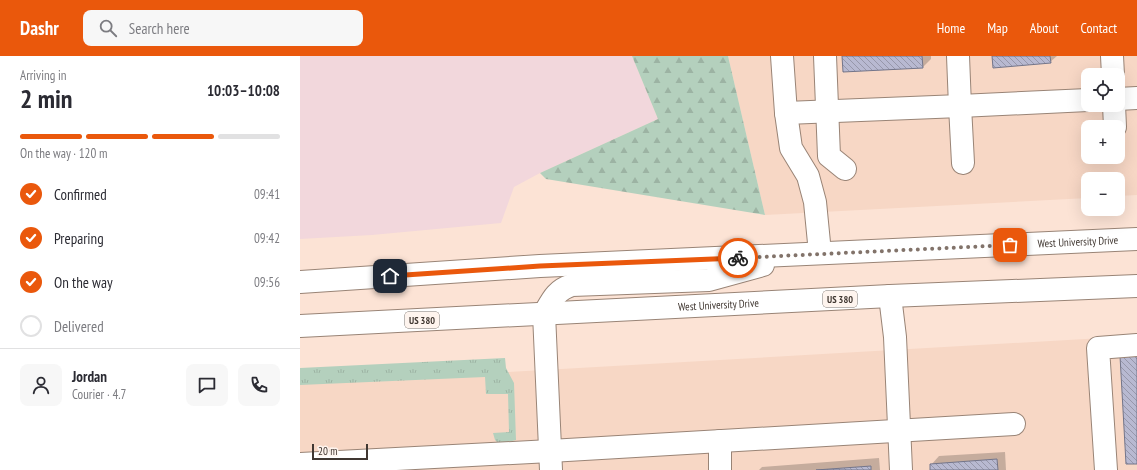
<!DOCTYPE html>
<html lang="en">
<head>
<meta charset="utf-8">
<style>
	:root { --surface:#fff; --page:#f7f7f7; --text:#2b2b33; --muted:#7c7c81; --line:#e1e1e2; --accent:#ea580c }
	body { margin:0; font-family:"PT Sans Narrow",sans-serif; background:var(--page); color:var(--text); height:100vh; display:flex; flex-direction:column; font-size:15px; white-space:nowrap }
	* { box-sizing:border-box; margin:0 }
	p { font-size:13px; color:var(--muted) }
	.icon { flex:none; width:22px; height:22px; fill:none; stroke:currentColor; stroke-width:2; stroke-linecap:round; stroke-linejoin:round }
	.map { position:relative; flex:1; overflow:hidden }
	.side { display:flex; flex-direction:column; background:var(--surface); width:300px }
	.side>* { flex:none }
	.buttons { position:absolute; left:781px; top:12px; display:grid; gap:8px }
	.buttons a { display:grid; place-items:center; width:44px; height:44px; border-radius:8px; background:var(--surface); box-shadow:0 4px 16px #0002; font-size:20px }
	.scale { position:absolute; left:12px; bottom:10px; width:56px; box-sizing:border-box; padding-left:4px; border:2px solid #403731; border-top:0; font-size:11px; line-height:14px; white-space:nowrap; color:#403731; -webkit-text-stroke:3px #fef4ee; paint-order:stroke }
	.pin { position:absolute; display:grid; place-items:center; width:34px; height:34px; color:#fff; margin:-17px; border-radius:8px; box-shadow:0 2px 6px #0006 }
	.courier { position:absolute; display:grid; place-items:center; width:40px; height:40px; margin:-20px; border:3px solid #ea580c; border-radius:50%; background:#fff; color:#222; box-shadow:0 1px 5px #0007 }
	.overview em { font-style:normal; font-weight:700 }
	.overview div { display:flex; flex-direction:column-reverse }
	.overview { display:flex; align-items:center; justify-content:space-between; height:68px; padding:0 20px }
	h1 { font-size:26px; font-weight:700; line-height:30px }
	.bar { display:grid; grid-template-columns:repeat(4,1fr); gap:6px 4px; align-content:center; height:48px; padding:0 20px }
	.bar i { height:5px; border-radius:3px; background:var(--line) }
	.bar .current { background:var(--accent) }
	.bar p { grid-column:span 4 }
	.line { display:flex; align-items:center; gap:10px; padding:0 20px; border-top:1px solid var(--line) }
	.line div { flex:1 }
	.round { display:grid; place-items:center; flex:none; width:42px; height:42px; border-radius:8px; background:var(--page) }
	ol { padding:0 20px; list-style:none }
	li { display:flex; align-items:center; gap:12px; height:44px }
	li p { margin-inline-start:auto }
	li .icon { padding:4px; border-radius:50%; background:var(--accent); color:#fff; stroke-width:4 }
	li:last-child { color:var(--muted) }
	li i { width:22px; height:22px; border:2px solid var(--line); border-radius:50% }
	header { display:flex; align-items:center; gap:24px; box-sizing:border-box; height:56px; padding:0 20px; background:var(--accent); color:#fff }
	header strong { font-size:19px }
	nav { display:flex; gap:22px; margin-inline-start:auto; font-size:14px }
	.search { width:280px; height:36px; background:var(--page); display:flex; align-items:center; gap:10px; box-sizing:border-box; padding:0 14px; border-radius:8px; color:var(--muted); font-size:15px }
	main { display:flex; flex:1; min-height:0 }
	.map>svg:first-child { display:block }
	.built { fill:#f7d7c5; fill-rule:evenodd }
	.industrial { fill:#f2d7dc }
	.grass { fill:url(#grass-tufts) }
	.forest { fill:url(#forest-firs) }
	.shadow { fill:#0003 }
	.building { fill:url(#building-back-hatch); stroke:#73758a }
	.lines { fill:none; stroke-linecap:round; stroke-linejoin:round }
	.minor-casing { stroke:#998476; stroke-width:24 }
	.highway-casing { stroke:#998476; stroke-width:24 }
	.minor { stroke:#fff; stroke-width:22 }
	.highway { stroke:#fff; stroke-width:22 }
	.done { stroke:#82736a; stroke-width:4; stroke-dasharray:0 7.2 }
	.route { stroke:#ea580c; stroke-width:5 }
	.labels { text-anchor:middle; stroke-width:3.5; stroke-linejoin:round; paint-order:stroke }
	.shield { fill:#fef4ee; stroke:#79706a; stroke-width:1 }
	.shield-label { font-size:10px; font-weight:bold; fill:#403731 }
	.street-label { font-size:11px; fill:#403731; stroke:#fef4ee }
</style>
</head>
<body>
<header>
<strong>Dashr</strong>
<div class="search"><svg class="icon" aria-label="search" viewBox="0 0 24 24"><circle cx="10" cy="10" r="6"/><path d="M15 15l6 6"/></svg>Search here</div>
<nav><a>Home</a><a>Map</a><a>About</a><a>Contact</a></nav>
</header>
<main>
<section class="side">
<div class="overview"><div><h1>2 min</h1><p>Arriving in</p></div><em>10:03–10:08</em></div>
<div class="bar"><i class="current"></i><i class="current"></i><i class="current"></i><i></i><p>On the way · 120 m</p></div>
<ol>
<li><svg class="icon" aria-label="check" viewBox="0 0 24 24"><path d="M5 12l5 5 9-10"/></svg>Confirmed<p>09:41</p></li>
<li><svg class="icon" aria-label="check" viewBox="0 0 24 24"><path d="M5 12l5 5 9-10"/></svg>Preparing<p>09:42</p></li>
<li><svg class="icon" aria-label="check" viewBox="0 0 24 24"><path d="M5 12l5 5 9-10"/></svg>On the way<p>09:56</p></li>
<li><i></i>Delivered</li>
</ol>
<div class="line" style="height:72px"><a class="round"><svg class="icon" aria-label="person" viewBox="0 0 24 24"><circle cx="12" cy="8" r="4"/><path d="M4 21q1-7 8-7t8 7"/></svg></a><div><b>Jordan</b><p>Courier · 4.7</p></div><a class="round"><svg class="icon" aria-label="chat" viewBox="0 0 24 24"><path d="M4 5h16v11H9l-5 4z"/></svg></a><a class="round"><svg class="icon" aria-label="phone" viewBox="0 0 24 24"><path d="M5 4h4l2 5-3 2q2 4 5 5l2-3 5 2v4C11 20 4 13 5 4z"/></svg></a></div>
</section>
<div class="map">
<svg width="837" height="414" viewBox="0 0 837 414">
	<defs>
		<pattern id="grass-tufts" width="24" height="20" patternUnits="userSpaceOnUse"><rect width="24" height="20" fill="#b4d0bd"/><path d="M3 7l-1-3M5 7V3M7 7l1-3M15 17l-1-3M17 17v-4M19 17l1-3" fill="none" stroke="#9cb3a3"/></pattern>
		<pattern id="forest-firs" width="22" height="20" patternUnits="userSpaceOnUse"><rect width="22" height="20" fill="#b4d0bd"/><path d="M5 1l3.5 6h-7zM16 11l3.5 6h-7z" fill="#9cb3a3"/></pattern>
		<pattern id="building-back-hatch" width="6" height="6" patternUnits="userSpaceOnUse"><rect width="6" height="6" fill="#b8b9d1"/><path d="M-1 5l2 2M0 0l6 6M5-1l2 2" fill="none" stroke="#9797aa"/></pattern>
	</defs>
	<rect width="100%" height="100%" fill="#fce3d5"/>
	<g class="built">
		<path d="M428,0h409v139l-19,1v-17h-30v19l-323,17zM788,19h30v30h-30zM788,71h30v30h-30z"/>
		<polygon points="837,280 837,414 0,414 0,328"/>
	</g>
	<polygon class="industrial" points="0,0 332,0 358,63 240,117 214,131 201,167 72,179 0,183"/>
	<polygon class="grass" points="205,302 206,312 214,327 216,384 199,388 195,384 193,377 209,376 208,338 186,338 185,321 0,329 0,312"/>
	<polygon class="forest" points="332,0 428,0 465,159 246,123 240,117 358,63"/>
	<g class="shadow">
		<polygon points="543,0 631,0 631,3 623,11"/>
		<polygon points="693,0 757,0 750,6"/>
		<polygon points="705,396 706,414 631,414 631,409 639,400"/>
		<polygon points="579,402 580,414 459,414 462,411"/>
	</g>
	<g class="building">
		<polygon points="542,0 622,0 623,12 543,16"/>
		<polygon points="692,0 750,0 751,7 693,12"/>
		<polygon points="837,299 837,408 826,408 820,300"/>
		<polygon points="697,403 698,414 630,414 630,408"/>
		<polygon points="571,410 571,414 516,414"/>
	</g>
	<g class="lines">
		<g class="minor-casing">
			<g id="minor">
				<polyline points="482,0 486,57 491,92 508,120 515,146 520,197"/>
				<polyline points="525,0 529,100 545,113"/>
				<polyline points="812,0 813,19"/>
				<polyline points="818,43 837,42"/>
				<polyline points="814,49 815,71"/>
				<polyline points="486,57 660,50 658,0"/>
				<polyline points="663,107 660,50 788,44"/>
				<polyline points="590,240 595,281 601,414"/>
				<polyline points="244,258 251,414"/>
				<polyline points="420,385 420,414"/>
				<polyline points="0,408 250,395 714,368"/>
				<polyline points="806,414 798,292 837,289"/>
			</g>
		</g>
		<g class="highway-casing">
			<g id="highway">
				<path id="s1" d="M0,226l240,-16 597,-27"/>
				<path d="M244,258c8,-14 12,-24 28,-29l137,-5 54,-15"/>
				<path id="s2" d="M0,270l590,-30 247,-10"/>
			</g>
		</g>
		<use href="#minor" class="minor"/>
		<use href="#highway" class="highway"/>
	</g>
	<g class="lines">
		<polyline class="done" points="438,202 710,189"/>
		<polyline class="route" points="90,220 240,210 438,202"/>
	</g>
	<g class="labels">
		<g class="shield">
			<rect x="523" y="235" width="34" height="16" rx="3"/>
			<rect x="105" y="256" width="34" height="16" rx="3"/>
		</g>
		<g class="shield-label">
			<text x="540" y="247">US 380</text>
			<text x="122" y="268">US 380</text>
		</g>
		<g class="street-label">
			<text dy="4" stroke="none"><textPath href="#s1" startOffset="779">West University Drive</textPath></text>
			<text dy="4" stroke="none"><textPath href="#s2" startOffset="419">West University Drive</textPath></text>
		</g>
	</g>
</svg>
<div class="buttons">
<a><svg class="icon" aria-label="locate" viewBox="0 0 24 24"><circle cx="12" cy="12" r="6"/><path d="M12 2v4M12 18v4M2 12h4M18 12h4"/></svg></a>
<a>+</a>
<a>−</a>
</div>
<div class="scale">20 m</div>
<div class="pin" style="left:710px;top:189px;background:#ea580c"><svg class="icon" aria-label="bag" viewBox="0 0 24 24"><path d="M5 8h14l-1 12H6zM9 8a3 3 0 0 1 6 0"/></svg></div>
<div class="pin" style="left:90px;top:220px;background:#1f2937"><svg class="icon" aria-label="home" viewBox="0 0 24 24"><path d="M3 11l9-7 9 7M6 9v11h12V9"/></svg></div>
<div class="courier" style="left:438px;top:202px"><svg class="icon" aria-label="bike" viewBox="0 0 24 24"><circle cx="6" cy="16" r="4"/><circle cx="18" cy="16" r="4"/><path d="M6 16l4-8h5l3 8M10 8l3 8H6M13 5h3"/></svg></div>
</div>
</main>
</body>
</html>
